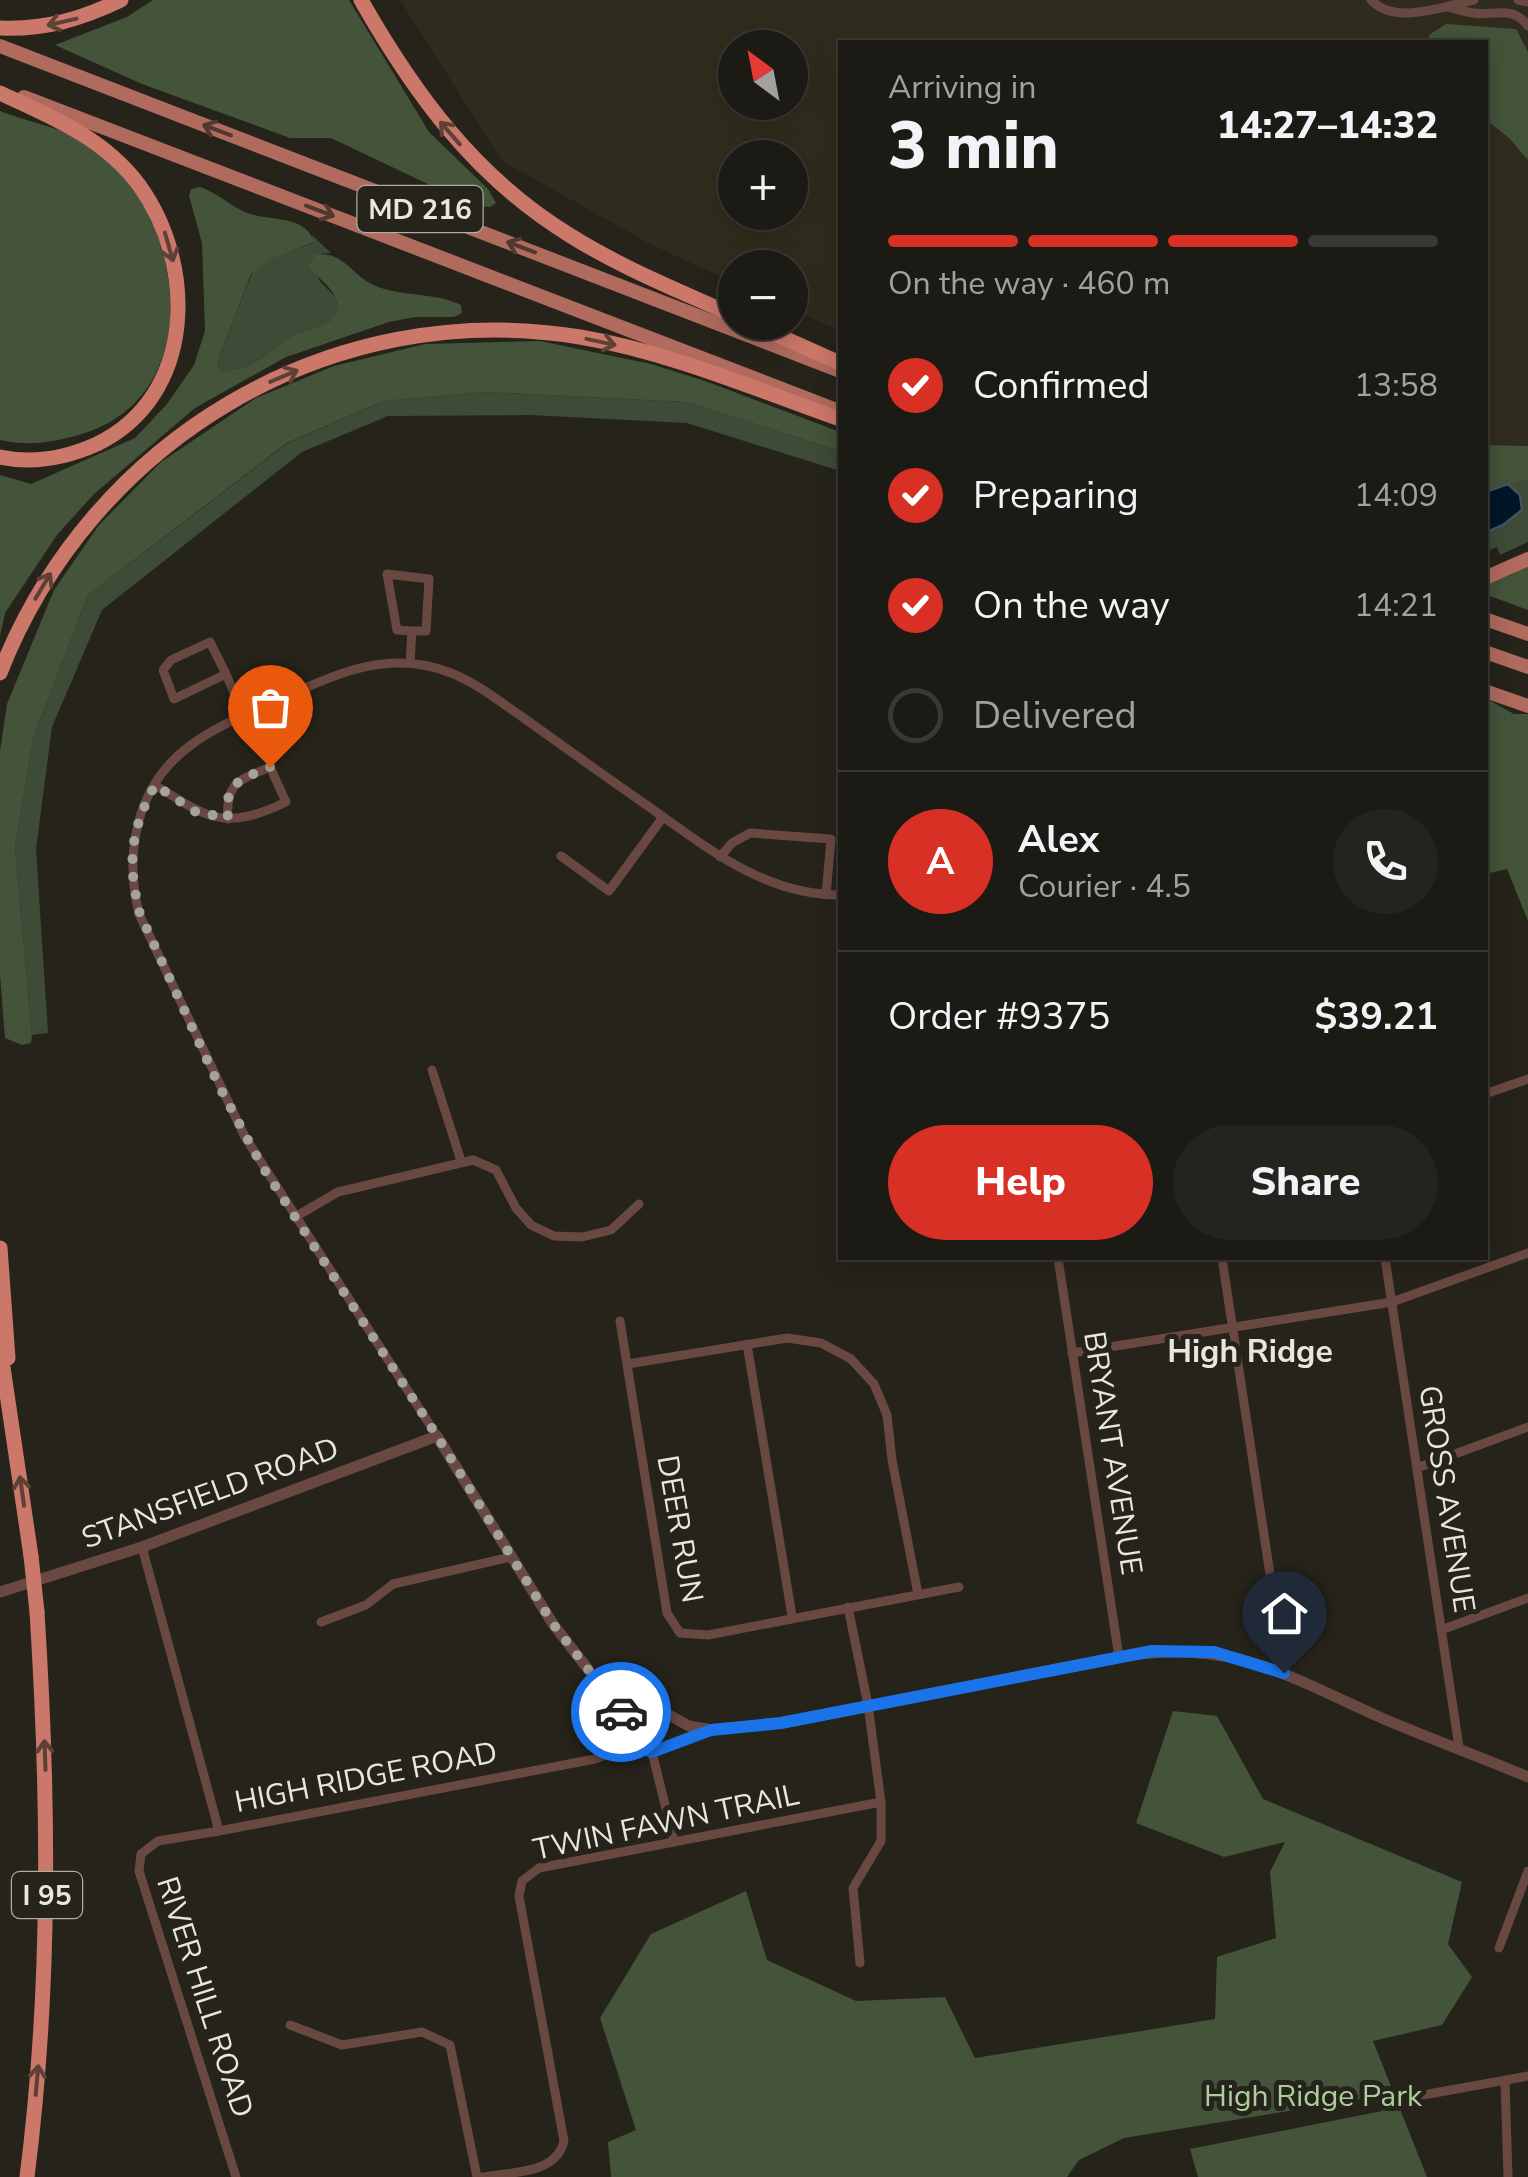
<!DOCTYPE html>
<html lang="en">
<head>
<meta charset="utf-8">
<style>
	:root { --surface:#1c1a14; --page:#25231d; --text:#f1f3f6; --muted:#a0a1a0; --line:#3a3834; --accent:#d93025 }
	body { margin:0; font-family:"Nunito Sans",sans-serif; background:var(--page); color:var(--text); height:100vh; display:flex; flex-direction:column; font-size:38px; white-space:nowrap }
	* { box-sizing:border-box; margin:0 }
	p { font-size:32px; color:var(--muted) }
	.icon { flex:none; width:55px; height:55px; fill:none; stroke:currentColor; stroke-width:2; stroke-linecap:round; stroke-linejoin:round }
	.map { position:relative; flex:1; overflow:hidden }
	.details { position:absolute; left:838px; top:40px; width:650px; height:1220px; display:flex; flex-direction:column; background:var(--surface); border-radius:0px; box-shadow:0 5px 25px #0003,0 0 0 2px var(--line) }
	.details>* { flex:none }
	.needle { width:65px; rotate:328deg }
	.tools { position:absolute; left:718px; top:30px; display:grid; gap:20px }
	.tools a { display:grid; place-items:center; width:90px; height:90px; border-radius:50%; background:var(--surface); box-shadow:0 5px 25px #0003,0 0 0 2px var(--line); font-size:50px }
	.pin { position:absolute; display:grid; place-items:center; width:85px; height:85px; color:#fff; margin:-102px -42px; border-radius:50% 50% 50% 0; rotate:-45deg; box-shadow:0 0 10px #0007 }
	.pin .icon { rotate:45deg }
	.courier { position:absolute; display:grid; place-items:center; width:100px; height:100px; margin:-50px; border:8px solid #1a73e8; border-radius:50%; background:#fff; color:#222; box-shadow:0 2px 12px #0007 }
	.headline em { font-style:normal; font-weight:800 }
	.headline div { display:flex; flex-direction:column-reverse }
	.headline { display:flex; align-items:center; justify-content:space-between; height:170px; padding:0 50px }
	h1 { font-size:65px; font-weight:800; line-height:75px }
	.bar { display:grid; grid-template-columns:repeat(4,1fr); gap:15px 10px; align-content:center; height:120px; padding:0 50px }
	.bar i { height:12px; border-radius:8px; background:var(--line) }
	.bar .selected { background:var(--accent) }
	.bar p { grid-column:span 4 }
	.line { display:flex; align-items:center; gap:25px; padding:0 50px; border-top:2px solid var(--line) }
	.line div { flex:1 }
	.round { display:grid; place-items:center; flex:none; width:105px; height:105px; border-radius:52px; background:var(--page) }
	ol { padding:0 50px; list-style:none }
	li { display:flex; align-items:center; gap:30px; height:110px }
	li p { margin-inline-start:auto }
	li .icon { padding:10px; border-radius:50%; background:var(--accent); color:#fff; stroke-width:4 }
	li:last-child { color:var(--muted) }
	li i { width:55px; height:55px; border:5px solid var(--line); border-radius:50% }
	.button { display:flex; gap:20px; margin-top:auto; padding:20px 50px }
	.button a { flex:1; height:115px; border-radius:60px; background:var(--accent); color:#fff; font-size:40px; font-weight:800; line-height:115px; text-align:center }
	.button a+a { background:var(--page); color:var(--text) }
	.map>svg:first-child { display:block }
	.built { fill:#302c1d; fill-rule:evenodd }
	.green { fill:#3d4b37 }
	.forest { fill:#43543a }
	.water { fill:#001627; stroke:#45545e; stroke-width:2.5 }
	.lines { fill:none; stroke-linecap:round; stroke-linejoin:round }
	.minor { stroke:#6a4842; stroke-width:9 }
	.tertiary { stroke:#6a4842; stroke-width:11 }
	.primary { stroke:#b06a5e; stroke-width:14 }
	.motorway { stroke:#cb7769; stroke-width:15 }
	.motorway-bridge { stroke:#cb7769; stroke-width:15 }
	.oneway { stroke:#5f4036 }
	.oneway2 { stroke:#4f382e }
	.done { stroke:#a3a29b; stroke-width:10; stroke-dasharray:0 18 }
	.route { stroke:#1a73e8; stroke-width:12 }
	.labels { text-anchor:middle; stroke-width:10; stroke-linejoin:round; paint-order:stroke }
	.shield { fill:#25231a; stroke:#adaca5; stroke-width:2.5 }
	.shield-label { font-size:28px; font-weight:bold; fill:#e7e6e0 }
	.street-label { font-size:30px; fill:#e7e6e0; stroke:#25231a }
	.park-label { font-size:30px; fill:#acce9c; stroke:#25231a }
	.neighbourhood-label { font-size:32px; font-weight:bold; fill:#e7e6e0; stroke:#25231a }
</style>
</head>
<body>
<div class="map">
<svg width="1528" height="2177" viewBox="0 0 1528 2177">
	<rect width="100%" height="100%" fill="#25231a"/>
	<g class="built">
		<path d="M400,0h1128v52l-13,-23 -86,6 -1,7h-588v289l-50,-23v-40h-55v15l-85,-39 -148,-83zM735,48h55v54h-55zM735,158h55v54h-55z"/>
		<polygon points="1485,119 1509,138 1528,160 1528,446 1485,445"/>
	</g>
	<g class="green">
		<path d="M312,235l19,18 -15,1 3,26 17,18c1,8 3,16 -3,22 -9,9 -26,9 -37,15 -25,13 -46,40 -77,35l-2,-7c6,-13 34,-91 38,-95 16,-12 40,-18 58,-25z"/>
		<polygon points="487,392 686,402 840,451 840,471 687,423 530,415 388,416 302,452 102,610 52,727 36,849 48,1033 32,1035 15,847 34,736 88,595 288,443 383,401"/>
		<polygon points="1528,479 1528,542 1500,555 1497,547 1485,552 1485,533 1503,525 1520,495 1508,484"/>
	</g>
	<g class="forest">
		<polygon points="153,0 349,0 429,132 488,189 496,203 490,207 474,206 331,138 290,138 142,84 55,45 127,17"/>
		<polygon points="1446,24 1516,29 1528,52 1528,160 1509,138 1485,119 1485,42 1428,42 1429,35"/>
		<path d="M0,111c39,15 80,19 111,49 77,78 93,243 -36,276 -27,7 -47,10 -75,4z"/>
		<path d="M200,187c16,5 28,17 43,24 20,11 63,2 71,31l-43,17 -20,15 -34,89 2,7c32,5 53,-23 78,-36 13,-6 37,-7 40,-23 3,-20 -18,-31 -29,-45l8,-12c30,-2 36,23 60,32 27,11 58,6 85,19l1,8 -8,4h-39l-26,5 -103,35 -91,51 -101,86 -37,41 -52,78 -5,23v-161l31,9 104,-46 32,-34 27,-39 11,-34 -3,-88 -13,-47 2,-7z"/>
		<polygon points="540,341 651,364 705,381 840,432 840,451 686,402 487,392 383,401 287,443 88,595 34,736 15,847 32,1035 31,1043 22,1045 5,1038 0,975 0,751 7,704 54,590 99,525 161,462 256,398 334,366 425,344"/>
		<polygon points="1485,445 1528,446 1528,479 1485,492"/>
		<polygon points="1528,565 1528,610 1490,596 1485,589 1488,582 1510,575"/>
		<polygon points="1485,698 1514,714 1528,714 1528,921 1507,869 1485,874"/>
		<polygon points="1173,1711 1217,1716 1263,1799 1462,1882 1448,1944 1472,1977 1442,2025 1373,2041 1427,2177 1198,2177 1190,2149 1382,2111 1373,2097 1124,2138 1079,2160 1067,2177 611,2177 608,2142 636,2130 600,2018 651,1934 746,1891 767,1960 856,2001 945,1997 975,2058 1215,2019 1217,1957 1276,1938 1270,1872 1285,1842 1224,1857 1136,1823"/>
	</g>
	<polygon class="water" points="1508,484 1520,495 1522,510 1503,525 1485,533 1485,492"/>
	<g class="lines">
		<g class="minor">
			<path d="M1371,0c24,26 73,6 103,0"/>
			<polyline points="1518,0 1528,2"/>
			<path d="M1448,7c8,2 17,5 25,6 23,3 40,-8 55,13"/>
			<polyline points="410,663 412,631 426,631 429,579 387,574 397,630 412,631"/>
			<polyline points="226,674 210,642 171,660 163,670 174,699 226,674 244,716"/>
			<path d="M155,785c54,34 70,46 131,17l-16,-35c-30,13 -45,15 -42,52"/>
			<polyline points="561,856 609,891 663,817"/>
			<polyline points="720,857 732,843 750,833 831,839 826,895"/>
			<polyline points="432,1070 461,1161"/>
			<polyline points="1485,1094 1528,1079"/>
			<polyline points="295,1217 338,1192 473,1160 496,1170 516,1208 531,1225 554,1236 582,1237 611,1230 639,1204"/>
			<polyline points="1058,1258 1119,1657"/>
			<polyline points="1222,1258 1285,1673"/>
			<polyline points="1385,1258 1459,1747"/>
			<polyline points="620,1321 667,1613 680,1633 708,1635 959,1587"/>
			<polyline points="747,1344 792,1616"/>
			<polyline points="1072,1353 1392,1302 1528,1253"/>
			<polyline points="628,1364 787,1338 821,1343 851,1359 874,1384 887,1415 892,1460 918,1594"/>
			<path d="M437,1436l-192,-299 -106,-223c-15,-62 -3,-129 52,-169 28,-21 63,-33 94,-48 55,-25 106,-48 166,-24 28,11 52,31 77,48 39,28 78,56 117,83 60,42 118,91 195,91"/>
			<polyline points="1417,1468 1528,1427"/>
			<polyline points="142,1547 219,1831 595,1759 633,1745"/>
			<polyline points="848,1607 868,1705 881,1802 881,1841 853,1888 860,1963"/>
			<polyline points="321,1622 366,1605 393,1584 511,1557"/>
			<polyline points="1441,1630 1528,1598"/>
			<polyline points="652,1752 674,1841"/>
			<polyline points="219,1831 158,1841 141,1854 139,1871 236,2177"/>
			<polyline points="1499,1948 1528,1871"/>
			<polyline points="290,2025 342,2045 422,2032 450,2045 477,2177"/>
			<polyline points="1505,2081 1508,2177"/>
			<polyline points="1401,2099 1528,2076"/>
			<path d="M483,2177c28,-5 74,-3 81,-36l-45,-245 3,-15 17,-13 342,-66"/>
		</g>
		<g class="tertiary">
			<path d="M0,1592l142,-45 295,-111 116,188 69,89 11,32 19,7 59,-22 70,-7 338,-66c113,-19 166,18 265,62 47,20 96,38 144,58"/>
			<polyline points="608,1692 660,1710 689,1726 707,1729"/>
		</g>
		<g class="primary">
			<polyline points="0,46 840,371"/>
			<polyline points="24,97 834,409"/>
			<polyline points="1485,578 1528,559"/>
			<polyline points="1485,619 1528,634"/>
			<polyline points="1485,652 1528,667"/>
			<polyline points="1485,691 1528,706"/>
		</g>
		<g class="motorway">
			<path d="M361,0c54,95 115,178 210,236 51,32 109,55 164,80"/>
			<path d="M0,28c45,2 81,-9 121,-28"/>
			<path d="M0,93c52,24 104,45 139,92 58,80 57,211 -42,259 -31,14 -64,20 -97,13"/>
			<polyline points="748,322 840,363"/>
			<path d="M0,673c91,-233 331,-377 580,-336 89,15 175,52 260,82"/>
			<polyline points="0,1248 8,1358"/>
			<polyline points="0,1347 31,1556"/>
			<path d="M27,2177c24,-188 22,-376 10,-565"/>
		</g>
		<polyline class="motorway-bridge" points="31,1556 37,1612"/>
	</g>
	<defs><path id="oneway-shaft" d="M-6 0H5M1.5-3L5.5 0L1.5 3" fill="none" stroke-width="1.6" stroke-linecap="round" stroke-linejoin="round" transform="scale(2.5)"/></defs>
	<g class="oneway">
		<use href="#oneway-shaft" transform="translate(62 22) rotate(167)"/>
		<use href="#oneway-shaft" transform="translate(450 133) rotate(-131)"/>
		<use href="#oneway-shaft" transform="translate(169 247) rotate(74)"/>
		<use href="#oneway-shaft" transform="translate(601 342) rotate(12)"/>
		<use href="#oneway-shaft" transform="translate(284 376) rotate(-23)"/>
		<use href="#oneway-shaft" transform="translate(43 586) rotate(-59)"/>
		<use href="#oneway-shaft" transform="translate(22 1491) rotate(-98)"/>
		<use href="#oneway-shaft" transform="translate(45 1755) rotate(-92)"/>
		<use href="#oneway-shaft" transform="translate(37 2080) rotate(-85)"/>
	</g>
	<g class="oneway2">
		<use href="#oneway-shaft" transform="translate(217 130) rotate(-159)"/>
		<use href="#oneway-shaft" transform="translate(320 211) rotate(21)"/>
		<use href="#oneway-shaft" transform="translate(521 247) rotate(-159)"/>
	</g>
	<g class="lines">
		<path class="done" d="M270,767c-30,13 -46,15 -42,51l-32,-6 -41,-27c-25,47 -28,77 -15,129l79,172 43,80 175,270 116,188 68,88"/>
		<polyline class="route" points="621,1712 633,1745 652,1752 711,1730 781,1723 1152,1651 1214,1652 1284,1673"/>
	</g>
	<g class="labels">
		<g class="shield">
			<rect x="357.5" y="186" width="125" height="46" rx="8"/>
			<rect x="12" y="1872" width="70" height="46" rx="8"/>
		</g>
		<g class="shield-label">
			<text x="420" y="219">MD 216</text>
			<text x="47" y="1905">I 95</text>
		</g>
		<g class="street-label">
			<text transform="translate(1113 1453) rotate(81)" y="10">BRYANT AVENUE</text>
			<text transform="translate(210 1493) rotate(-20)" y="10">STANSFIELD ROAD</text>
			<text transform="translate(1447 1499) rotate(81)" y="10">GROSS AVENUE</text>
			<text transform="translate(680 1529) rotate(80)" y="10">DEER RUN</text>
			<text transform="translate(366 1777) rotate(-11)" y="10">HIGH RIDGE ROAD</text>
			<text transform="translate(666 1822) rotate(-12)" y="10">TWIN FAWN TRAIL</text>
			<text transform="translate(205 1997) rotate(72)" y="10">RIVER HILL ROAD</text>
		</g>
		<g class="park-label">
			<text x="1313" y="2106">High Ridge Park</text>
		</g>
		<g class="neighbourhood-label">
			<text x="1250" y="1362">High Ridge</text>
		</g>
	</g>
</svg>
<div class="tools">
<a><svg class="needle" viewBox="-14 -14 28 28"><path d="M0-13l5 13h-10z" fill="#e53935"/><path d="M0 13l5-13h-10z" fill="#a0a1a0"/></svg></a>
<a>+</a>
<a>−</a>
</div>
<div class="pin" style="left:270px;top:767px;background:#ea580c"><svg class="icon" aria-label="bag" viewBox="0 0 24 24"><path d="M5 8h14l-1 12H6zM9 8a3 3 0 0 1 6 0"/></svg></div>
<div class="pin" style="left:1284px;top:1673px;background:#1f2937"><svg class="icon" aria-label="home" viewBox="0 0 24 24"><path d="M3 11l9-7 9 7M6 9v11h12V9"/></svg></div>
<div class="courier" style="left:621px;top:1712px"><svg class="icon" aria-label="car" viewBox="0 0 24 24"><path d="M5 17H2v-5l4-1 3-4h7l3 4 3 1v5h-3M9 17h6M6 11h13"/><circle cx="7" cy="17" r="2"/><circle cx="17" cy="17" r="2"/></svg></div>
<section class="details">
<div class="headline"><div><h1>3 min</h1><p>Arriving in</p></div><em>14:27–14:32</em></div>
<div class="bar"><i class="selected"></i><i class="selected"></i><i class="selected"></i><i></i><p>On the way · 460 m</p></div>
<ol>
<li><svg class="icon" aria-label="check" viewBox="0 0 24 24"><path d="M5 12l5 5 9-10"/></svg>Confirmed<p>13:58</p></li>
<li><svg class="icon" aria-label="check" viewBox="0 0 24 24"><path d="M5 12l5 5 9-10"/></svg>Preparing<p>14:09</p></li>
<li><svg class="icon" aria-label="check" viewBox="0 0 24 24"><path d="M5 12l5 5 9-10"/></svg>On the way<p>14:21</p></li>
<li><i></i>Delivered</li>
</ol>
<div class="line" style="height:180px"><b class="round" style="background:var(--accent);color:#fff">A</b><div><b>Alex</b><p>Courier · 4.5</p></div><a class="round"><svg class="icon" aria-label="phone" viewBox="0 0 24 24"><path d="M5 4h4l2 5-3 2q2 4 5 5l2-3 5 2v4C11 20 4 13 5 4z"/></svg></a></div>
<div class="line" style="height:130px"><div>Order #9375</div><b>$39.21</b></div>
<div class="button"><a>Help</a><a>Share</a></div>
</section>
</div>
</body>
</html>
